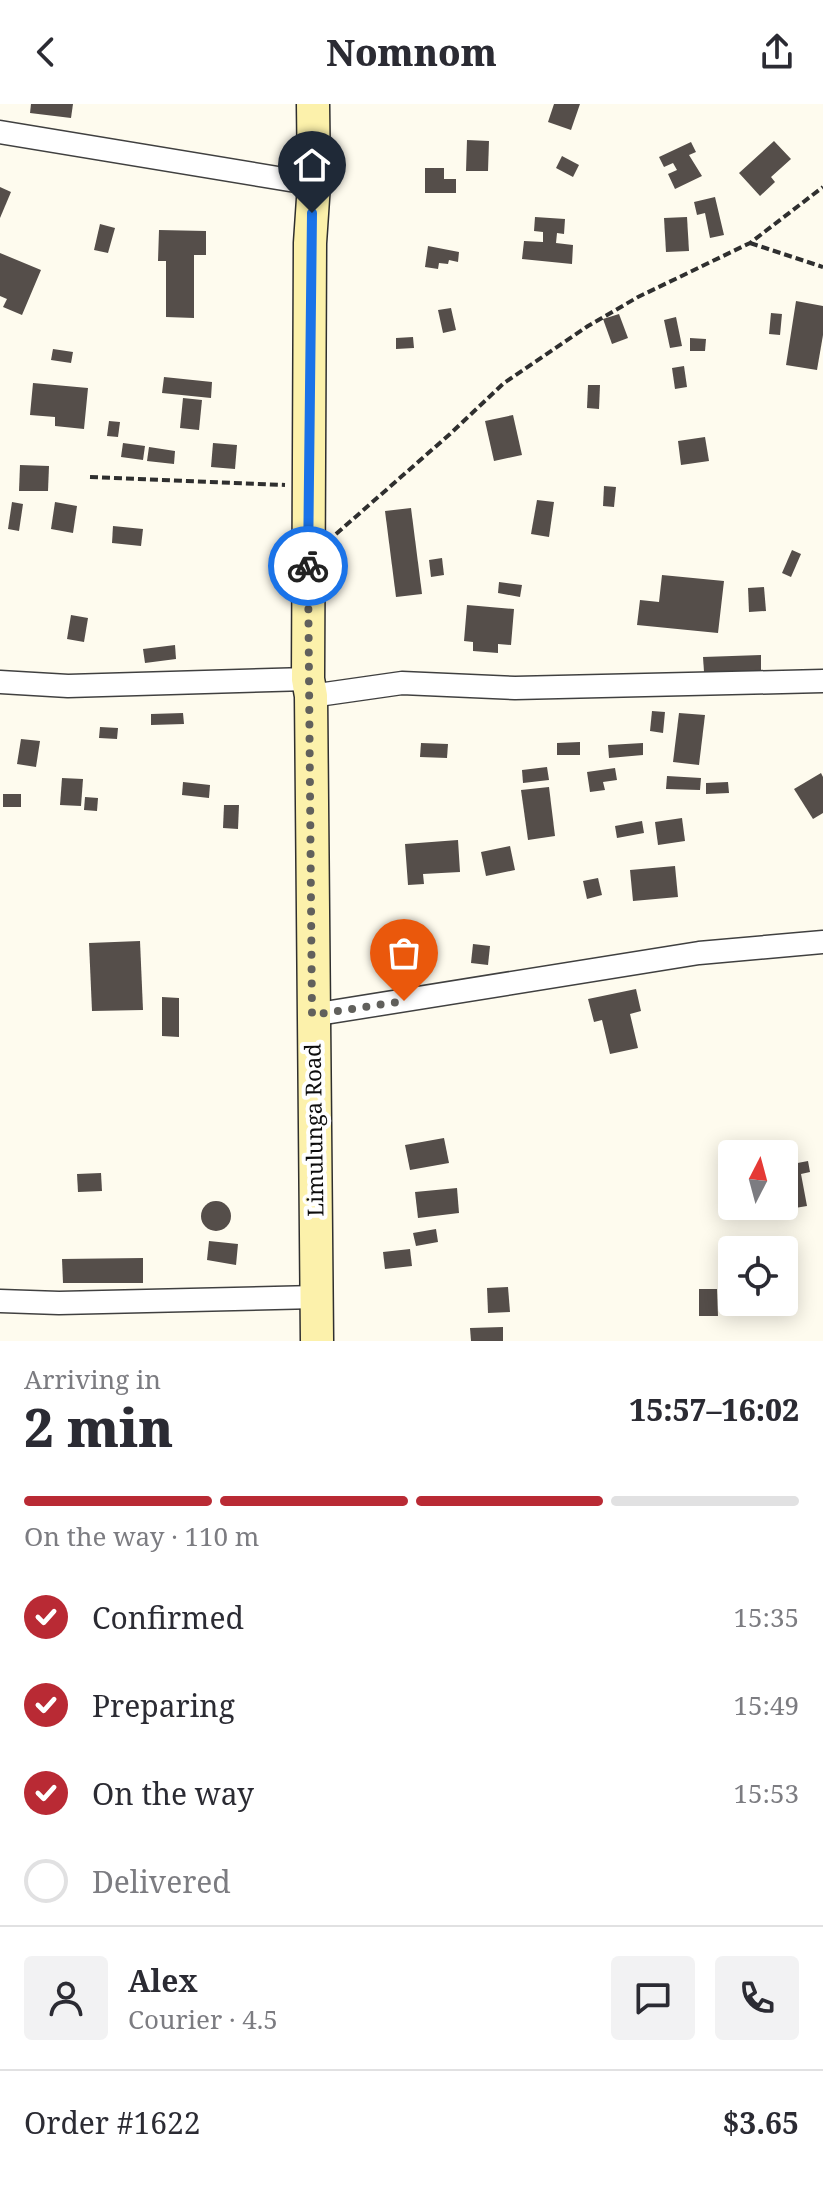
<!DOCTYPE html>
<html lang="en">
<head>
<meta charset="utf-8">
<style>
	:root { --surface:#fff; --page:#f2f2f3; --text:#2b2b33; --muted:#7c7c81; --line:#e1e1e2; --accent:#b92a34 }
	body { margin:0; font-family:"Noto Serif",serif; background:var(--page); color:var(--text); height:100vh; display:flex; flex-direction:column; font-size:30px; white-space:nowrap }
	* { box-sizing:border-box; margin:0 }
	p { font-size:26px; color:var(--muted) }
	.icon { flex:none; width:44px; height:44px; fill:none; stroke:currentColor; stroke-width:2; stroke-linecap:round; stroke-linejoin:round }
	.map { position:relative; height:1237px; overflow:hidden }
	.sheet { display:flex; flex-direction:column; background:var(--surface); flex:1 }
	.sheet>* { flex:none }
	.needle { width:52px; rotate:6deg }
	.buttons { position:absolute; left:718px; top:1036px; display:grid; gap:16px }
	.buttons a { display:grid; place-items:center; width:80px; height:80px; border-radius:8px; background:var(--surface); box-shadow:0 4px 20px #0003; font-size:40px }
	.pin { position:absolute; display:grid; place-items:center; width:68px; height:68px; color:#fff; margin:-82px -34px; border-radius:50% 50% 50% 0; rotate:-45deg; box-shadow:0 0 8px #0007 }
	.pin .icon { rotate:45deg }
	.courier { position:absolute; display:grid; place-items:center; width:80px; height:80px; margin:-40px; border:6px solid #1a73e8; border-radius:50%; background:#fff; color:#222; box-shadow:0 2px 10px #0007 }
	.overview em { font-style:normal; font-weight:800 }
	.overview div { display:flex; flex-direction:column-reverse }
	.overview { display:flex; align-items:center; justify-content:space-between; height:136px; padding:0 24px }
	h1 { font-size:52px; font-weight:800; line-height:60px }
	.bar { display:grid; grid-template-columns:repeat(4,1fr); gap:12px 8px; align-content:center; height:96px; padding:0 24px }
	.bar i { height:10px; border-radius:6px; background:var(--line) }
	.bar .active { background:var(--accent) }
	.bar p { grid-column:span 4 }
	.line { display:flex; align-items:center; gap:20px; padding:0 24px; border-top:2px solid var(--line) }
	.line div { flex:1 }
	.round { display:grid; place-items:center; flex:none; width:84px; height:84px; border-radius:8px; background:var(--page) }
	ol { padding:0 24px; list-style:none }
	li { display:flex; align-items:center; gap:24px; height:88px }
	li p { margin-inline-start:auto }
	li .icon { padding:8px; border-radius:50%; background:var(--accent); color:#fff; stroke-width:4 }
	li:last-child { color:var(--muted) }
	li i { width:44px; height:44px; border:4px solid var(--line); border-radius:50% }
	header { display:flex; justify-content:space-between; align-items:center; height:104px; padding:0 24px; background:var(--surface); font-size:36px; font-weight:800 }
	.map>svg:first-child { display:block }
	.building { fill:#554e4a }
	.lines { fill:none; stroke-linecap:round; stroke-linejoin:round }
	.minor-casing { stroke:#404040; stroke-width:25 }
	.secondary-casing { stroke:#2f2f2f; stroke-width:35 }
	.path { stroke:#2f2f2f; stroke-width:4; stroke-dasharray:8 4; stroke-linecap:butt }
	.minor { stroke:#fff; stroke-width:22 }
	.secondary { stroke:#fcf1ab; stroke-width:32 }
	.done { stroke:#61605c; stroke-width:8; stroke-dasharray:0 14.4 }
	.route { stroke:#1a73e8; stroke-width:10 }
	.labels { text-anchor:middle; stroke-width:8; stroke-linejoin:round; paint-order:stroke }
	.street-label { font-size:22px; fill:#0d0d0d; stroke:#fff }
</style>
</head>
<body>
<header><svg class="icon" aria-label="back" viewBox="0 0 24 24"><path d="M15 5l-7 7 7 7"/></svg>Nomnom<svg class="icon" aria-label="share" viewBox="0 0 24 24"><path d="M12 15V3M7 8l5-5 5 5M5 13v7h14v-7"/></svg></header>
<div class="map">
<svg width="823" height="1237" viewBox="0 0 823 1237">
	<rect width="100%" height="100%" fill="#fefbee"/>
	<g class="building">
		<polygon points="31,0 73,0 71,14 30,9"/>
		<polygon points="554,0 580,0 571,26 548,18"/>
		<polygon points="467,36 489,37 488,67 466,67"/>
		<polygon points="774,37 791,55 771,73 775,78 760,92 739,69"/>
		<polygon points="691,38 696,48 689,51 702,72 675,85 668,70 677,66 673,59 664,63 659,53"/>
		<polygon points="562,52 579,61 573,73 556,64"/>
		<polygon points="425,64 444,64 444,75 456,75 456,89 425,89"/>
		<polygon points="0,83 11,88 0,114"/>
		<polygon points="715,93 724,131 710,134 705,109 697,111 694,98"/>
		<polygon points="535,113 565,115 564,130 557,129 556,139 573,141 572,160 522,155 524,137 543,138 543,128 534,127"/>
		<polygon points="687,113 689,147 666,148 664,114"/>
		<polygon points="100,120 115,124 108,149 94,146"/>
		<polygon points="159,126 206,127 206,151 194,151 194,214 166,213 166,157 158,157"/>
		<polygon points="428,142 459,148 458,158 449,156 448,160 439,159 438,165 425,163"/>
		<polygon points="0,149 41,166 22,211 3,203 7,195 0,192"/>
		<polygon points="796,197 823,202 823,231 817,266 786,261"/>
		<polygon points="451,204 456,226 443,229 438,206"/>
		<polygon points="771,209 782,210 780,231 769,230"/>
		<polygon points="619,210 628,234 612,240 603,215"/>
		<polygon points="676,213 682,242 670,244 664,216"/>
		<polygon points="413,233 414,244 396,245 396,234"/>
		<polygon points="690,234 706,235 705,247 690,247"/>
		<polygon points="53,245 73,248 71,259 51,256"/>
		<polygon points="684,262 687,283 675,285 672,264"/>
		<polygon points="164,273 212,278 211,294 162,289"/>
		<polygon points="33,279 88,284 84,325 55,322 55,313 30,311"/>
		<polygon points="588,281 600,281 599,305 587,304"/>
		<polygon points="183,294 202,296 199,326 180,324"/>
		<polygon points="513,311 522,351 494,357 485,317"/>
		<polygon points="109,317 120,318 118,333 107,332"/>
		<polygon points="705,333 709,357 681,361 678,337"/>
		<polygon points="123,339 145,342 143,356 121,353"/>
		<polygon points="213,339 237,341 235,365 211,363"/>
		<polygon points="149,343 175,347 174,360 147,357"/>
		<polygon points="20,361 49,362 48,387 19,387"/>
		<polygon points="604,382 616,383 614,403 603,402"/>
		<polygon points="537,396 554,398 549,433 531,430"/>
		<polygon points="12,398 23,400 19,427 8,425"/>
		<polygon points="55,398 77,402 73,429 51,425"/>
		<polygon points="411,404 422,490 396,493 385,407"/>
		<polygon points="113,422 143,425 141,442 112,439"/>
		<polygon points="792,446 801,450 791,473 782,469"/>
		<polygon points="442,454 444,471 431,473 429,456"/>
		<polygon points="662,471 724,477 718,529 637,521 640,496 659,498"/>
		<polygon points="499,478 522,481 520,493 498,489"/>
		<polygon points="764,483 766,507 749,508 748,484"/>
		<polygon points="467,501 514,505 511,541 498,540 498,549 473,547 473,538 464,537"/>
		<polygon points="71,511 88,514 84,538 67,535"/>
		<polygon points="175,541 176,555 145,559 143,545"/>
		<polygon points="761,551 761,567 704,568 703,553"/>
		<polygon points="652,607 665,608 663,629 650,627"/>
		<polygon points="183,609 184,620 151,621 151,610"/>
		<polygon points="679,609 705,611 699,661 673,658"/>
		<polygon points="100,623 118,624 117,635 99,634"/>
		<polygon points="21,635 40,637 36,663 17,660"/>
		<polygon points="580,638 580,651 557,651 557,639"/>
		<polygon points="421,639 448,640 447,654 420,653"/>
		<polygon points="643,639 643,651 609,654 608,641"/>
		<polygon points="547,663 549,676 523,679 522,666"/>
		<polygon points="615,664 617,676 603,678 605,686 590,688 587,668"/>
		<polygon points="821,669 823,673 823,709 813,715 794,685"/>
		<polygon points="667,672 701,674 700,686 666,685"/>
		<polygon points="62,674 83,675 81,702 60,701"/>
		<polygon points="183,678 210,681 209,694 182,691"/>
		<polygon points="728,678 729,689 706,690 706,679"/>
		<polygon points="549,683 555,732 528,736 521,686"/>
		<rect x="3" y="690" width="18" height="13"/>
		<polygon points="85,693 98,694 97,707 84,706"/>
		<polygon points="224,701 239,701 238,725 223,724"/>
		<polygon points="682,714 685,737 658,741 655,718"/>
		<polygon points="642,717 644,729 617,734 615,722"/>
		<polygon points="458,736 460,768 423,770 424,780 408,781 405,740"/>
		<polygon points="510,742 515,766 486,772 481,748"/>
		<polygon points="675,762 678,793 633,797 630,766"/>
		<polygon points="598,774 602,791 587,795 583,777"/>
		<polygon points="140,837 143,906 92,907 89,839"/>
		<polygon points="473,840 490,842 488,861 471,859"/>
		<polygon points="636,885 641,907 630,910 638,944 610,950 602,916 594,918 588,895"/>
		<polygon points="162,893 179,894 179,933 162,932"/>
		<polygon points="444,1034 449,1059 410,1066 405,1041"/>
		<polygon points="808,1057 810,1068 801,1070 807,1102 795,1104 787,1061"/>
		<polygon points="101,1069 102,1087 78,1088 77,1070"/>
		<polygon points="457,1084 459,1109 418,1114 415,1088"/>
		<circle cx="216" cy="1112" r="15"/>
		<polygon points="436,1125 438,1138 416,1142 413,1129"/>
		<polygon points="209,1137 238,1140 236,1161 207,1156"/>
		<polygon points="410,1145 412,1162 385,1165 383,1148"/>
		<polygon points="143,1154 143,1179 63,1179 62,1155"/>
		<polygon points="508,1183 510,1208 488,1209 487,1184"/>
		<polygon points="699,1185 717,1185 718,1212 699,1212"/>
		<polygon points="503,1223 503,1237 471,1237 470,1224"/>
	</g>
	<g class="lines">
		<g class="minor-casing">
			<g id="minor">
				<polyline points="0,28 314,80"/>
				<polyline points="0,578 68,582 308,575"/>
				<polyline points="311,592 402,579 515,584 823,577"/>
				<polyline points="312,911 699,849 823,838"/>
				<polyline points="0,1197 59,1199 316,1193"/>
			</g>
		</g>
		<g class="secondary-casing">
			<polyline id="secondary" points="313,0 314,80 310,139 308,575 311,592 317,1237"/>
		</g>
		<g class="path">
			<polyline points="750,139 823,163"/>
			<polyline points="90,373 285,381"/>
			<polyline points="336,430 450,330 504,279 588,222 638,193 750,139 823,83"/>
		</g>
		<use href="#minor" class="minor"/>
		<use href="#secondary" class="secondary"/>
	</g>
	<g class="lines">
		<polyline class="done" points="308,462 312,911 404,897"/>
		<polyline class="route" points="308,462 312,109"/>
	</g>
	<g class="labels">
		<g class="street-label">
			<text transform="translate(314 1026) rotate(-91)" y="8">Limulunga Road</text>
		</g>
	</g>
</svg>
<div class="buttons">
<a><svg class="needle" viewBox="-14 -14 28 28"><path d="M0-13l5 13h-10z" fill="#e53935"/><path d="M0 13l5-13h-10z" fill="#7c7c81"/></svg></a>
<a><svg class="icon" aria-label="locate" viewBox="0 0 24 24"><circle cx="12" cy="12" r="6"/><path d="M12 2v4M12 18v4M2 12h4M18 12h4"/></svg></a>
</div>
<div class="pin" style="left:404px;top:897px;background:#ea580c"><svg class="icon" aria-label="bag" viewBox="0 0 24 24"><path d="M5 8h14l-1 12H6zM9 8a3 3 0 0 1 6 0"/></svg></div>
<div class="pin" style="left:312px;top:109px;background:#1f2937"><svg class="icon" aria-label="home" viewBox="0 0 24 24"><path d="M3 11l9-7 9 7M6 9v11h12V9"/></svg></div>
<div class="courier" style="left:308px;top:462px"><svg class="icon" aria-label="bike" viewBox="0 0 24 24"><circle cx="6" cy="16" r="4"/><circle cx="18" cy="16" r="4"/><path d="M6 16l4-8h5l3 8M10 8l3 8H6M13 5h3"/></svg></div>
</div>
<section class="sheet">
<div class="overview"><div><h1>2 min</h1><p>Arriving in</p></div><em>15:57–16:02</em></div>
<div class="bar"><i class="active"></i><i class="active"></i><i class="active"></i><i></i><p>On the way · 110 m</p></div>
<ol>
<li><svg class="icon" aria-label="check" viewBox="0 0 24 24"><path d="M5 12l5 5 9-10"/></svg>Confirmed<p>15:35</p></li>
<li><svg class="icon" aria-label="check" viewBox="0 0 24 24"><path d="M5 12l5 5 9-10"/></svg>Preparing<p>15:49</p></li>
<li><svg class="icon" aria-label="check" viewBox="0 0 24 24"><path d="M5 12l5 5 9-10"/></svg>On the way<p>15:53</p></li>
<li><i></i>Delivered</li>
</ol>
<div class="line" style="height:144px"><a class="round"><svg class="icon" aria-label="person" viewBox="0 0 24 24"><circle cx="12" cy="8" r="4"/><path d="M4 21q1-7 8-7t8 7"/></svg></a><div><b>Alex</b><p>Courier · 4.5</p></div><a class="round"><svg class="icon" aria-label="chat" viewBox="0 0 24 24"><path d="M4 5h16v11H9l-5 4z"/></svg></a><a class="round"><svg class="icon" aria-label="phone" viewBox="0 0 24 24"><path d="M5 4h4l2 5-3 2q2 4 5 5l2-3 5 2v4C11 20 4 13 5 4z"/></svg></a></div>
<div class="line" style="height:104px"><div>Order #1622</div><b>$3.65</b></div>
</section>
</body>
</html>
